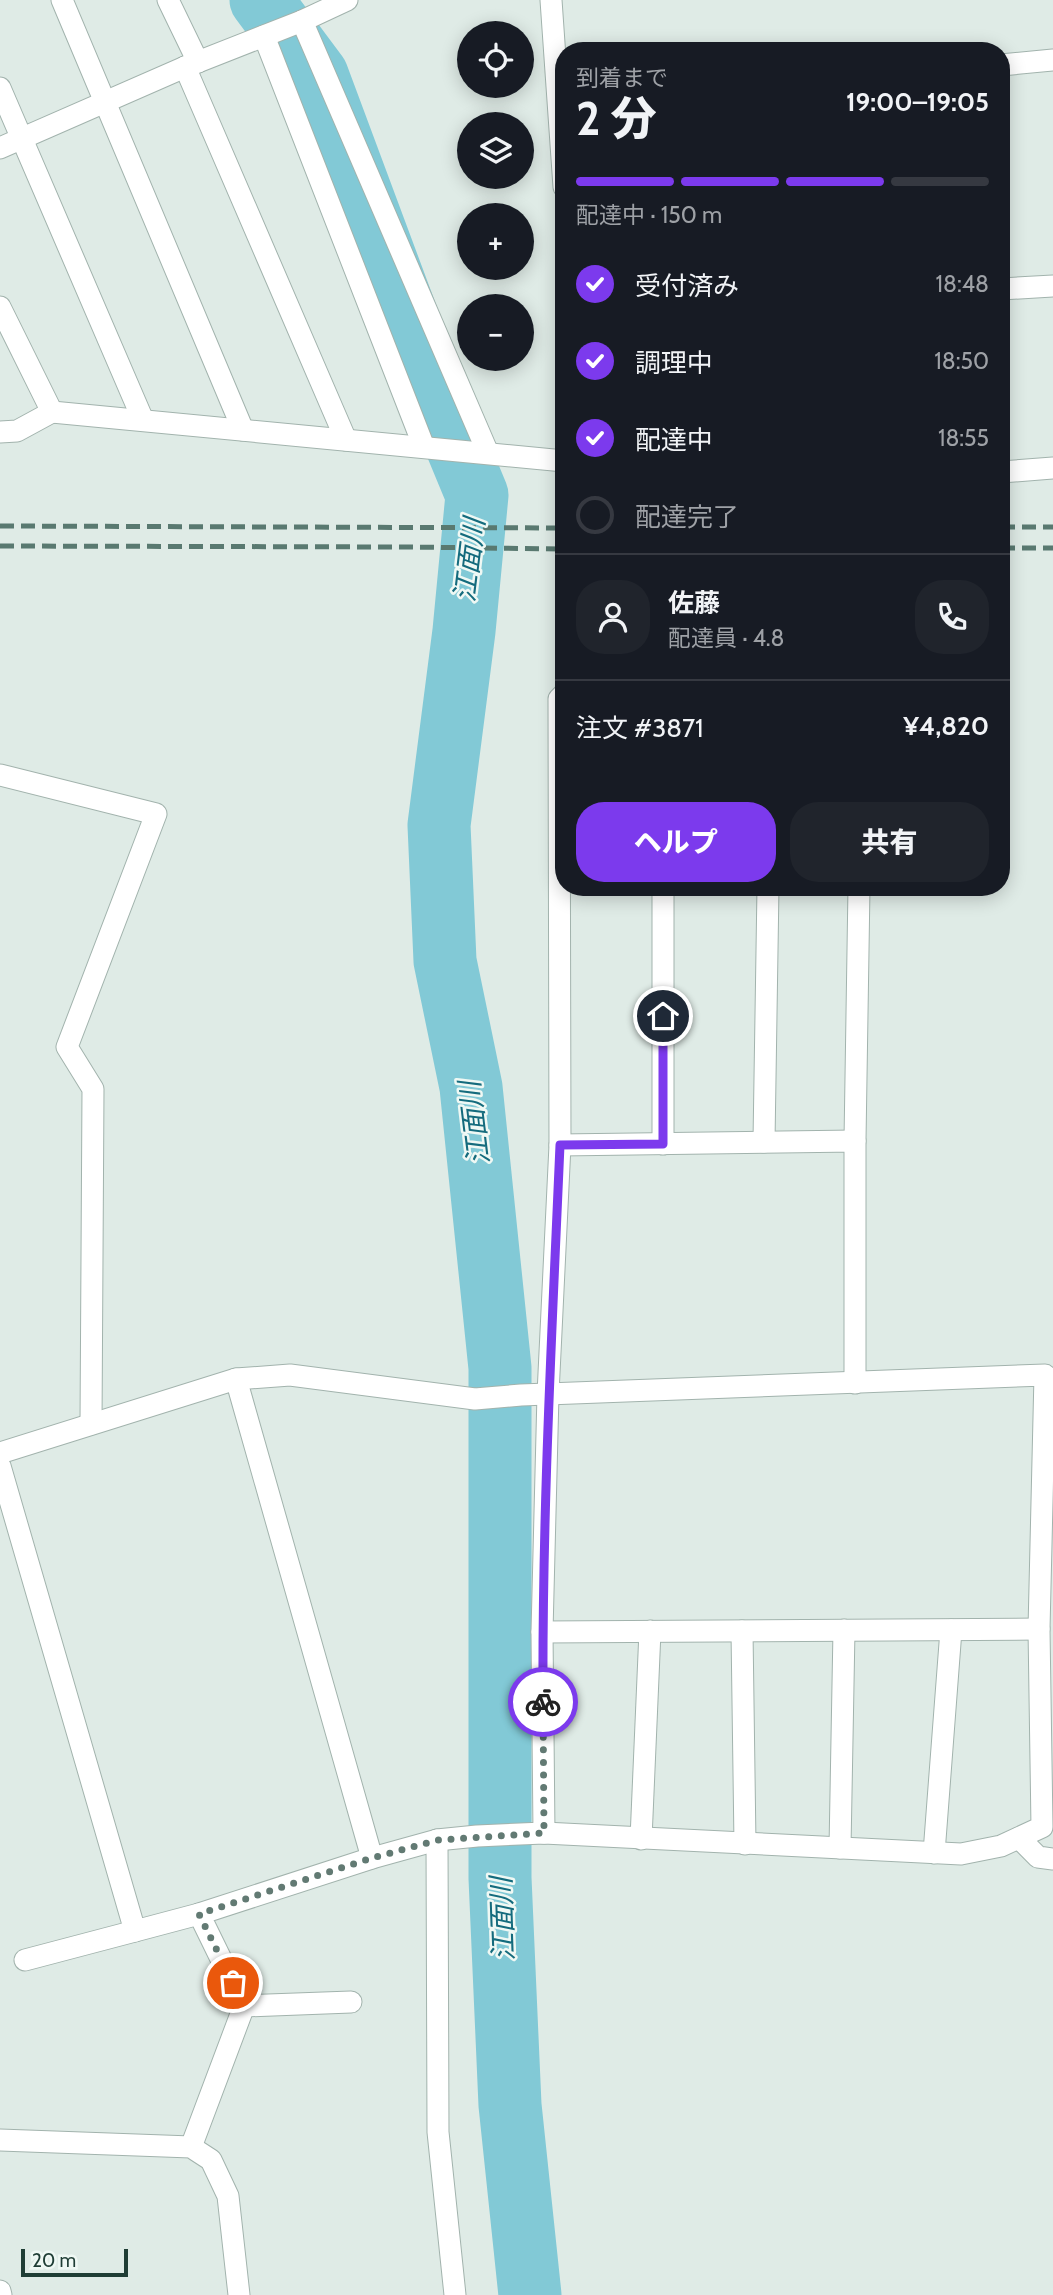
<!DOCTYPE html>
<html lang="ja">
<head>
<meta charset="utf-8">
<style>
	:root { --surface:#171b24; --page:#20242c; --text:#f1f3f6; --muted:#9ea1a6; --line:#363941; --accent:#7c3aed }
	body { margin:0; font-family:Cabin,"Noto Sans JP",sans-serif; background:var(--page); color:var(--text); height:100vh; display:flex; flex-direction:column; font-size:26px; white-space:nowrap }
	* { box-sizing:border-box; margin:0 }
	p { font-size:23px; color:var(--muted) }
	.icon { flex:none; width:38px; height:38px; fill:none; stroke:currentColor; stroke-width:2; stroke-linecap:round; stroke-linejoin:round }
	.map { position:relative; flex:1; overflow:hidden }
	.sheet { position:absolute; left:555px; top:42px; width:455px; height:854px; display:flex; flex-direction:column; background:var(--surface); border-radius:28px; box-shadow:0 4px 18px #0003 }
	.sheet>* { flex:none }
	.controls { position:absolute; left:457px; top:21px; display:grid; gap:14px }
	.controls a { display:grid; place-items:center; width:77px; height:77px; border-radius:50%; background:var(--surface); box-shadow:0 4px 18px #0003; font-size:35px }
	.scale { position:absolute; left:21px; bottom:18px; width:107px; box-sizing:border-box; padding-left:7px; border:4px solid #1f3d35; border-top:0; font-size:19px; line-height:24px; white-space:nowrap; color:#1f3d35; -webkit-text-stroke:5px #eff8f4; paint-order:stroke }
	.pin { position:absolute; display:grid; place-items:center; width:60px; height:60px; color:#fff; margin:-30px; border:4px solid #fff; border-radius:50%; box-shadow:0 2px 7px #0007 }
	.courier { position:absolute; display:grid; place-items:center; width:70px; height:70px; margin:-35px; border:5px solid #7c3aed; border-radius:50%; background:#fff; color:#222; box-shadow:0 2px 9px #0007 }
	.headline em { font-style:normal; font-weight:800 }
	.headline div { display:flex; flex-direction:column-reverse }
	.headline { display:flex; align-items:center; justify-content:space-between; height:119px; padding:0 21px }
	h1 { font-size:46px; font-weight:800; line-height:52px }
	.bar { display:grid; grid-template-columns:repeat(4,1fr); gap:10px 7px; align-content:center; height:84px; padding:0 21px }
	.bar i { height:9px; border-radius:5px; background:var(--line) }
	.bar .current { background:var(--accent) }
	.bar p { grid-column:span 4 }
	.line { display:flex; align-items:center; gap:18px; padding:0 21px; border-top:2px solid var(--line) }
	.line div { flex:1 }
	.round { display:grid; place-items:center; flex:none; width:74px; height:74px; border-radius:28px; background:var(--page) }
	ol { padding:0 21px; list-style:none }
	li { display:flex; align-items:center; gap:21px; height:77px }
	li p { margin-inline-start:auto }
	li .icon { padding:7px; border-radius:50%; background:var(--accent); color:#fff; stroke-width:4 }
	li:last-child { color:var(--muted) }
	li i { width:38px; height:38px; border:4px solid var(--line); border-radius:50% }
	.primary-button { display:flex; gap:14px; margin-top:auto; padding:14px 21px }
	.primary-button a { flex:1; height:80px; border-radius:28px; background:var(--accent); color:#fff; font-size:28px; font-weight:800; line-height:80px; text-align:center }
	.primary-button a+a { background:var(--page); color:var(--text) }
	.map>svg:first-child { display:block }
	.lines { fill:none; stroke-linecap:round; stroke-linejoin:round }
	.river { stroke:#82c9d6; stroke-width:63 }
	.minor-casing { stroke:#a2b3ad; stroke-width:23 }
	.minor { stroke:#fff; stroke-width:21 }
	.rail { stroke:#597970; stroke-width:5; stroke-dasharray:14 7; stroke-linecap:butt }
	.done { stroke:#627a73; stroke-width:7; stroke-dasharray:0 12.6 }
	.route { stroke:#7c3aed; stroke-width:9 }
	.labels { text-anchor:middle; stroke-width:5; stroke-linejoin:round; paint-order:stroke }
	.water-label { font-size:28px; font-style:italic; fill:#146b7d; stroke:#eff8f4 }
</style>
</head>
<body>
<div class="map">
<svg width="1053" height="2295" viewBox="0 0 1053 2295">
	<rect width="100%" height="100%" fill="#dfebe6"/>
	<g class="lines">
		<polyline class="river" points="261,0 317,75 441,408 477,495 464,631 439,825 445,961 471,1087 500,1368 500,1878 510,2105 530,2295"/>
		<g class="minor-casing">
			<g id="minor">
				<polyline points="62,0 243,430"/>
				<polyline points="168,0 198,62"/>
				<polyline points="551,0 564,187"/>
				<polyline points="302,21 488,453"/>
				<polyline points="264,36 424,447"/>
				<polyline points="1001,65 1053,60"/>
				<polyline points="185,67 346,440"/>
				<polyline points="0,88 143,420"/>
				<polyline points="0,148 185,67 302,21 347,0"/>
				<polyline points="1001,289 1053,286"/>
				<polyline points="0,307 52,412 17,431 0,432"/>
				<polyline points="52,412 564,461"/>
				<polyline points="1001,472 1053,468"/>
				<polyline points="0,775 156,814 67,1047 93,1089 91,1424"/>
				<polyline points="663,887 663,1144"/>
				<polyline points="855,1141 859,887"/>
				<polyline points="764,1142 768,887"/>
				<polyline points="560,1145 855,1141 855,1383"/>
				<polyline points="0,1453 236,1379 372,1858"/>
				<polyline points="0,1466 135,1931 199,1914"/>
				<polyline points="742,1631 745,1844"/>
				<polyline points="542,1632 1039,1629"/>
				<polyline points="544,1833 542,1632 548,1394 560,1145 559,699 564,694"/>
				<polyline points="1019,1838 1038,1857 1053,1859"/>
				<polyline points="641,1839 650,1631"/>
				<polyline points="437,1840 438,2132 455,2295"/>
				<polyline points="840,1848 844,1630"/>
				<polyline points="934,1853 951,1630"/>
				<polyline points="25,1960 135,1931"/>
				<polyline points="244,2006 351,2002"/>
				<polyline points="0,2140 191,2147 211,2160 228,2196 239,2295"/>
				<polyline points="191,2147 244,2006 199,1914 372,1858 437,1840 477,1836 544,1833 961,1854 1001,1846 1042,1827 1039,1629 1045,1375 521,1395 475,1399 290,1375 236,1379"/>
				<polyline points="0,2291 1,2295"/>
			</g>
		</g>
		<use href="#minor" class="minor"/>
		<g class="rail">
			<polyline points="0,526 564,528"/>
			<polyline points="1001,527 1053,527"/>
			<polyline points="0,546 408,547 564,549"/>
			<polyline points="1001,548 1053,548"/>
		</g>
	</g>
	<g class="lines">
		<polyline class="done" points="233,1983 199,1914 372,1858 438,1840 544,1833 543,1702"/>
		<path class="route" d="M543,1702c-1,-186 9,-371 17,-557l103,-1v-128"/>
	</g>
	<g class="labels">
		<g class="water-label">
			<text transform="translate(469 560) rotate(-83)" y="10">江面川</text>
			<text transform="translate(474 1123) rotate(-97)" y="10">江面川</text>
			<text transform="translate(502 1919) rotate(-92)" y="10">江面川</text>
		</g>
	</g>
</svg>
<div class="controls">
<a><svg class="icon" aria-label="locate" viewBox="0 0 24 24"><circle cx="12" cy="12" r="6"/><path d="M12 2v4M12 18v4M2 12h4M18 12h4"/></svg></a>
<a><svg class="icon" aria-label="layers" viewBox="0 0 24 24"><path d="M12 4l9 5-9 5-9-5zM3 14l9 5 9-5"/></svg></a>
<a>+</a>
<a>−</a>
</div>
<div class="scale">20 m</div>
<div class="pin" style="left:233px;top:1983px;background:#ea580c"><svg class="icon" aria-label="bag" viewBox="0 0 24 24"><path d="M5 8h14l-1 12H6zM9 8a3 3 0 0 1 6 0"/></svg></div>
<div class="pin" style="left:663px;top:1016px;background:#1f2937"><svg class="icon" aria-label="home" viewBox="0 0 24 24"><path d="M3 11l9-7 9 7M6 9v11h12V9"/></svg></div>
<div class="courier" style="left:543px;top:1702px"><svg class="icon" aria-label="bike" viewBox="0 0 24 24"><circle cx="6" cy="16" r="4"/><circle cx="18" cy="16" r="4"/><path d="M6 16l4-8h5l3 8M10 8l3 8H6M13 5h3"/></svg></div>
<section class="sheet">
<div class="headline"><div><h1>2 分</h1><p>到着まで</p></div><em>19:00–19:05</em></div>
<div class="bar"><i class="current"></i><i class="current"></i><i class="current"></i><i></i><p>配達中 · 150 m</p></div>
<ol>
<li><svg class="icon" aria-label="check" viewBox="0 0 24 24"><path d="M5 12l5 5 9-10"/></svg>受付済み<p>18:48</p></li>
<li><svg class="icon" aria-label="check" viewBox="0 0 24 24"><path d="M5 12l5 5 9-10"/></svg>調理中<p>18:50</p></li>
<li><svg class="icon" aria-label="check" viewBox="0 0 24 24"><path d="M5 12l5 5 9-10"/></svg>配達中<p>18:55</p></li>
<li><i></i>配達完了</li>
</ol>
<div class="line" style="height:126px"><a class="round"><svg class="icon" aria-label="person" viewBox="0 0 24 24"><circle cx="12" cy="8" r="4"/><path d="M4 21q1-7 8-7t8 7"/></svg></a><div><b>佐藤</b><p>配達員 · 4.8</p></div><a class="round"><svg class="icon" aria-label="phone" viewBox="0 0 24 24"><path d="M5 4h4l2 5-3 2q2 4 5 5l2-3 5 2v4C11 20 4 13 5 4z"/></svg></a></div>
<div class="line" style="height:91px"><div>注文 #3871</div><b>¥4,820</b></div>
<div class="primary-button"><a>ヘルプ</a><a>共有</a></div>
</section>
</div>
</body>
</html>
